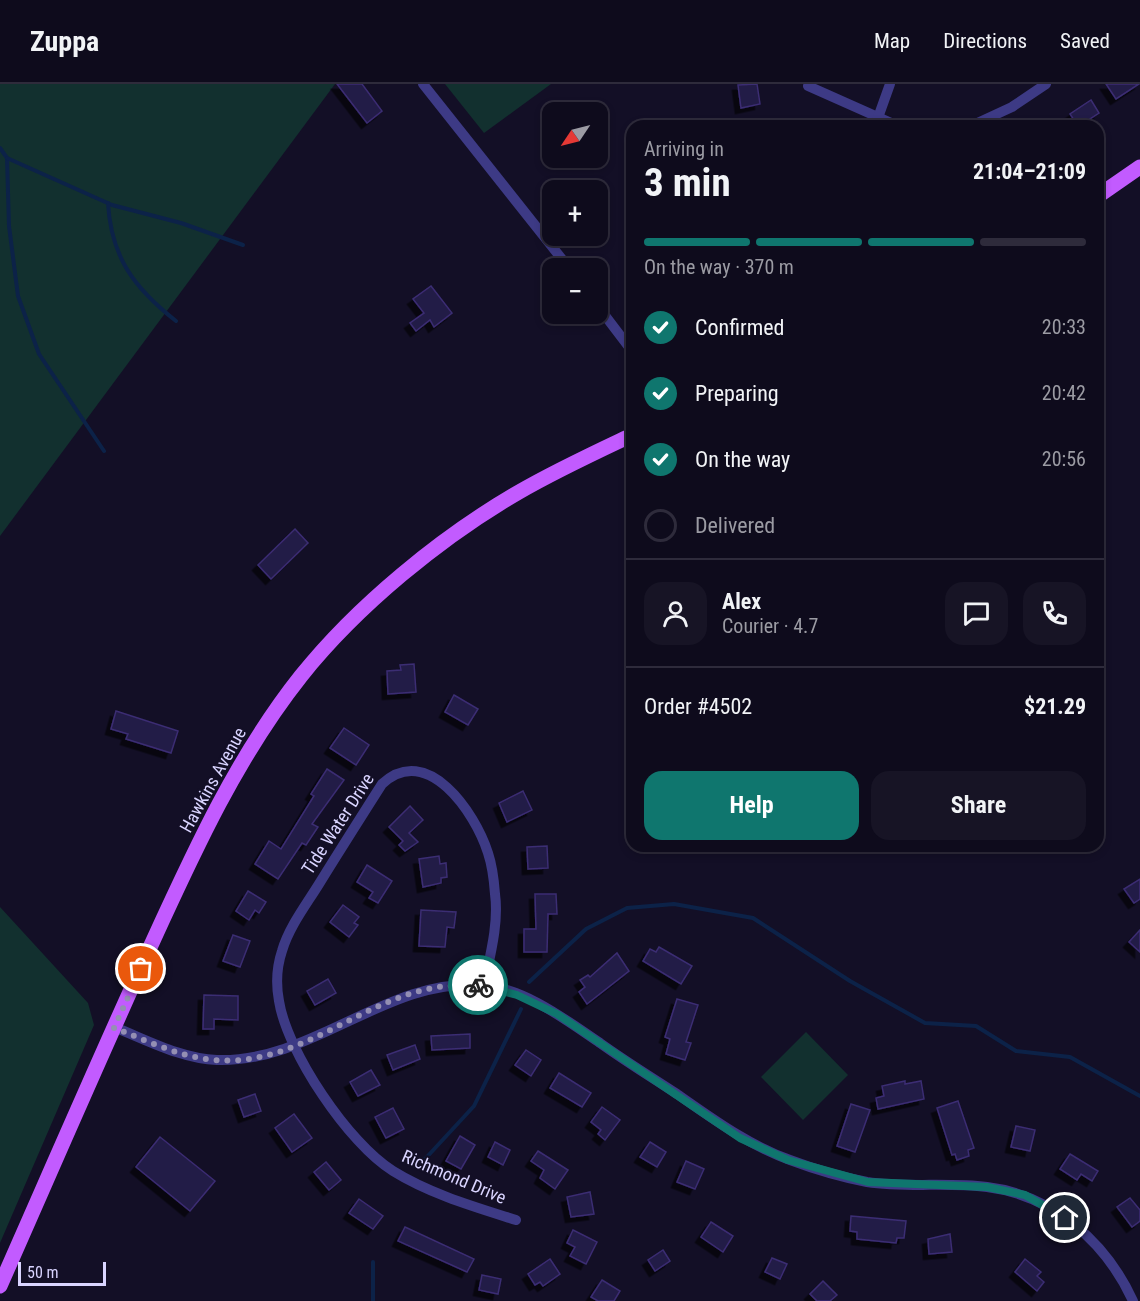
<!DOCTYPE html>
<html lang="en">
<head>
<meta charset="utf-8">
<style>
	:root { --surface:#0e0b1c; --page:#171425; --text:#f1f3f6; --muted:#9b9ba3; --line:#2e2b3b; --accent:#0f766e }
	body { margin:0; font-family:"Roboto Condensed",sans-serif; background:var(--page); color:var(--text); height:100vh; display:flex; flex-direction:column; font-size:22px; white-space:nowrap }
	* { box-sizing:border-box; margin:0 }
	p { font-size:20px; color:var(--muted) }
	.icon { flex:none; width:33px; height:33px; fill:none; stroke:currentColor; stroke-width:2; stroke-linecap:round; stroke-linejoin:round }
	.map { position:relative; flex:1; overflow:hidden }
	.side { position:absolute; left:626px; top:36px; width:478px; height:732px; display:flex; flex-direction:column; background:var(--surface); border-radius:18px; box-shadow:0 3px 9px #0003,0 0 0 2px var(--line) }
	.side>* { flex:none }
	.needle { width:39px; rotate:235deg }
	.fabs { position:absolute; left:542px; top:18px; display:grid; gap:12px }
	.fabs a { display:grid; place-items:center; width:66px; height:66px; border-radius:12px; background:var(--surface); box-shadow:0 3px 9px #0003,0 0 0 2px var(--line); font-size:30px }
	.scale { position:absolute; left:18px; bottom:15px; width:88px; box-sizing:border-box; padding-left:6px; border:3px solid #d9d4ff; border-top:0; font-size:16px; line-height:21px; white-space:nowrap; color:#d9d4ff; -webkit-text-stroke:4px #130f26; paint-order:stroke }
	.pin { position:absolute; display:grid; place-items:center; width:51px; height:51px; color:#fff; margin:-26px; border:3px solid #fff; border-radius:50%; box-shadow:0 2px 6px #0007 }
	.courier { position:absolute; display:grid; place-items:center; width:60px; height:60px; margin:-30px; border:4px solid #0f766e; border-radius:50%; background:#fff; color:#222; box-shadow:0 2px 8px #0007 }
	.summary em { font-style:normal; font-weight:700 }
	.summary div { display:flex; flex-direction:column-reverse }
	.summary { display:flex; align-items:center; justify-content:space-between; height:102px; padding:0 18px }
	h1 { font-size:39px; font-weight:700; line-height:45px }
	.bar { display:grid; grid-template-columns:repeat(4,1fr); gap:9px 6px; align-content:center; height:72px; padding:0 18px }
	.bar i { height:8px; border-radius:4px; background:var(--line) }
	.bar .selected { background:var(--accent) }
	.bar p { grid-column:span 4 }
	.line { display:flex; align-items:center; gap:15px; padding:0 18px; border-top:2px solid var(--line) }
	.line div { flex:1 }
	.round { display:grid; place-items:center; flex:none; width:63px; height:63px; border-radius:18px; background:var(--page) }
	ol { padding:0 18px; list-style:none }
	li { display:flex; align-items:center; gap:18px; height:66px }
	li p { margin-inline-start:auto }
	li .icon { padding:6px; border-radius:50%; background:var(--accent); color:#fff; stroke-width:4 }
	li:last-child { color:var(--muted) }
	li i { width:33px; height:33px; border:3px solid var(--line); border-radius:50% }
	.primary-button { display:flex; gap:12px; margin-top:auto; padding:12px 18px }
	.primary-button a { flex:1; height:69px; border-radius:18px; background:var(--accent); color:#fff; font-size:24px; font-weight:700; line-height:69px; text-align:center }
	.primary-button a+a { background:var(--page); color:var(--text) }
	header { display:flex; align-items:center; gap:36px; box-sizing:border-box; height:84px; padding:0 30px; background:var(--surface); border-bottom:2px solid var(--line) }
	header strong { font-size:28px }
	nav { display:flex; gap:33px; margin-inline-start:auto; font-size:21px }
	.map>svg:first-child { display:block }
	.green { fill:#12302f }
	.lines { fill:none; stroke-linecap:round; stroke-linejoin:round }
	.stream { stroke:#0c2248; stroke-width:4 }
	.building { fill:#241b47; stroke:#3b2d73; stroke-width:1.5; filter:url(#shadow) }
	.street { stroke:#3d3a85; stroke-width:10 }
	.primary { stroke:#c25bff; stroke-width:15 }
	.done { stroke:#948fb3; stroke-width:6; stroke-dasharray:0 10.8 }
	.route { stroke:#0f766e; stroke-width:8 }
	.labels { text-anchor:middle; stroke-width:4.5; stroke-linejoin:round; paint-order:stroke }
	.street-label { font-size:18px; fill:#d9d4ff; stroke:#130f26 }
</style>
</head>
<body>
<header>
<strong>Zuppa</strong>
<nav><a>Map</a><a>Directions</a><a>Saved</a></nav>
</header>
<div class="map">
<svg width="1140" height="1217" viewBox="0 0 1140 1217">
	<defs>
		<filter id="shadow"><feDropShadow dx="-5.5" dy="5.5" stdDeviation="0" flood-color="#0009"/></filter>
	</defs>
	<rect width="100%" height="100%" fill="#130f26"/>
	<g class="green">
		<polygon points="0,0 335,0 0,452"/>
		<polygon points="445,0 551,0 484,49"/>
		<polygon points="0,823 88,919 94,941 0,1159"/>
		<polygon points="806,948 848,991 803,1036 761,993"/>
	</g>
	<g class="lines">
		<g class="stream">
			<polyline points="0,64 7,74 9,142 18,212 39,270 104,367"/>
			<polyline points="7,74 112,121 181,139 243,161"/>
			<path d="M108,119c3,54 26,85 68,118"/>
			<polyline points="529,898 586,845 627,824 674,820 753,834 850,897 925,939 976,942 1016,967 1070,973 1140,1012"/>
			<polyline points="413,1082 425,1075 474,1022 521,925"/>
			<polyline points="373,1217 373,1178"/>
		</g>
	</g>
	<g class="building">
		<polygon points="337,0 362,0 382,27 367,39"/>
		<polygon points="757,0 760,20 741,24 738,1"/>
		<polygon points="1106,0 1139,0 1116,15"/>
		<polygon points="1091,16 1099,29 1090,35 1095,42 1078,42 1070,30"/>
		<polygon points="431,202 452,229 434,243 430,236 416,247 410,239 424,229 413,215"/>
		<polygon points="295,445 308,459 271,495 258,481"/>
		<polygon points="414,580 416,608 388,610 387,587 401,586 400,581"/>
		<polygon points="454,611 478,625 468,641 445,628"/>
		<polygon points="116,627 178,647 171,669 126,655 128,650 111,645"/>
		<polygon points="344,644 369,661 356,681 330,664"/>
		<polygon points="327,685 344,696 312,740 318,743 306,761 302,759 278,795 255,780 269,757 281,765 314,712 311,710"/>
		<polygon points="523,707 532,726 507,738 499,719"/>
		<polygon points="410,722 423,736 409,749 418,758 405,767 399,761 403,757 389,743"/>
		<polygon points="547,762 548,784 528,785 527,763"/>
		<polygon points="439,772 440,780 446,779 447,793 441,794 441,799 423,803 419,775"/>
		<polygon points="367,781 392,797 378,819 369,814 373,808 357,798"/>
		<polygon points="1140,795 1140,815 1134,819 1124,805"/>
		<polygon points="248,807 266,818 259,829 255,826 249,836 236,827"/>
		<polygon points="535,810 556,810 557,830 548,830 547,868 524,868 524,845 536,845"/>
		<polygon points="343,821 359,833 354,839 358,841 349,853 330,838"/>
		<polygon points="421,826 456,828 454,844 447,843 445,863 419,862"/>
		<polygon points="1140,846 1140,868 1129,858"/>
		<polygon points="233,851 250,857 240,883 223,877"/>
		<polygon points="659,863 692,882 681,900 643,877 650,865 656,868"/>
		<polygon points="617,869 629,887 587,920 579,908 585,903 580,896 588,891 590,893"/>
		<polygon points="328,895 336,909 315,921 307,907"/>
		<polygon points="204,911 238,912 238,936 214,935 214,945 203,945"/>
		<polygon points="677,915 698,921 686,958 691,959 685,976 666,970 670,955 665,953"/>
		<polygon points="470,950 470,964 432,966 431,952"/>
		<polygon points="415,961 420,975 393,986 387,971"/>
		<polygon points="526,966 541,976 531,992 515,981"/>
		<polygon points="371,986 380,1001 358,1012 350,998"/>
		<polygon points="559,989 591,1009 582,1023 550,1004"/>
		<polygon points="905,997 905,1000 921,997 924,1015 878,1025 876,1014 884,1012 882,1002"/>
		<polygon points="255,1010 261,1027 244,1033 238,1016"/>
		<polygon points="958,1017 974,1064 968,1066 969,1072 957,1076 955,1070 952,1071 937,1024"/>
		<polygon points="851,1020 870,1026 855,1068 837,1062"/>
		<polygon points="602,1023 620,1036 605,1056 598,1050 601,1046 591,1038"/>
		<polygon points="393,1024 404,1045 386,1054 375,1033"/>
		<polygon points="294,1030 312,1054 292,1068 275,1044"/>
		<polygon points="1016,1042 1035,1046 1030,1067 1011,1063"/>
		<polygon points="460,1052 475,1061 461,1085 446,1077"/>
		<polygon points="160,1053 215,1097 190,1127 136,1083"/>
		<polygon points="495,1058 510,1066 503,1081 488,1073"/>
		<polygon points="650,1058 666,1068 657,1083 640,1073"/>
		<polygon points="538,1067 568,1086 555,1105 540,1094 544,1086 531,1077"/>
		<polygon points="1070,1070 1098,1087 1092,1097 1081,1090 1077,1096 1060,1085"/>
		<polygon points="686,1077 704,1085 695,1105 677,1098"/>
		<polygon points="326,1078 341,1096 329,1106 314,1088"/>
		<polygon points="590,1108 594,1130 571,1133 567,1113"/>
		<polygon points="1130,1114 1140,1126 1140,1137 1132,1143 1117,1123"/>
		<polygon points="359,1115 383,1132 373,1145 349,1129"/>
		<polygon points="851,1132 906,1137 904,1154 897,1154 896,1159 857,1155 857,1148 850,1147"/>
		<polygon points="711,1138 733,1152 723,1168 701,1153"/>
		<polygon points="405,1143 474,1175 467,1188 398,1157"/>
		<polygon points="573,1146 597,1158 586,1180 570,1172 575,1163 567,1159"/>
		<polygon points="950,1150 952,1168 929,1170 928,1155"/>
		<polygon points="663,1166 670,1177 655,1187 648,1176"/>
		<polygon points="772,1174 787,1180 780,1195 765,1188"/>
		<polygon points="550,1175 560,1190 543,1202 540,1198 535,1201 528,1190"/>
		<polygon points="1025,1175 1041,1188 1037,1192 1044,1198 1037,1207 1015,1188"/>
		<polygon points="482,1191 501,1195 498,1210 479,1206"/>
		<polygon points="602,1196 620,1207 614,1217 598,1217 591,1213"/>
		<polygon points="823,1197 837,1211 830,1217 817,1217 810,1210"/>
	</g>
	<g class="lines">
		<g class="street">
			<polyline points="423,0 569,184"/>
			<polyline points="808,2 898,42"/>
			<polyline points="875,42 890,0"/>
			<polyline points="971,42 1012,23 1046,0"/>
			<polyline points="597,221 632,267"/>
			<path d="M484,901c6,-29 15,-62 11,-91 -1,-14 -3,-29 -7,-41 -13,-41 -61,-111 -106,-69 -21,33 -42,66 -63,100 -13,21 -30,43 -37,67 -5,15 -6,34 -3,50 8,51 70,143 114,170 37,23 82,36 123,49"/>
			<path d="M114,943c33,13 68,32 103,33 96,3 170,-83 266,-75 43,4 83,35 117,58 25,18 51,34 77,51 36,25 71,51 113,66 24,9 51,17 77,22 39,6 80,0 120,5 66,8 119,55 146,114"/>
		</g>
		<g class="primary">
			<polyline points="1098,112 1140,83"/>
			<path d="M0,1202c49,-111 97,-222 147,-332 44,-96 88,-195 154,-278 56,-70 140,-139 218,-184 36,-21 75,-39 113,-57"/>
		</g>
	</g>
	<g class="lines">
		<path class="done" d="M141,885l-27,59c32,12 65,29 100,32 82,7 140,-55 214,-71 16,-4 34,-3 50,-4"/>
		<polyline class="route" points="478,901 517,911 557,930 740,1054 788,1076 868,1098 987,1103 1025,1111 1065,1134"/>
	</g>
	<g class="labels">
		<g class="street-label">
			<text transform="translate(213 696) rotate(-61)" y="6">Hawkins Avenue</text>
			<text transform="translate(338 740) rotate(-57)" y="6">Tide Water Drive</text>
			<text transform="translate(454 1093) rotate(23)" y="6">Richmond Drive</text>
		</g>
	</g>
</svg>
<div class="fabs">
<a><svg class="needle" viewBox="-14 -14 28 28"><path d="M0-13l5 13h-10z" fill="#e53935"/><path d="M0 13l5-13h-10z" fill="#9b9ba3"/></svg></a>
<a>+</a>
<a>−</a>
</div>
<div class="scale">50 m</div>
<div class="pin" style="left:141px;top:885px;background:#ea580c"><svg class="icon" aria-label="bag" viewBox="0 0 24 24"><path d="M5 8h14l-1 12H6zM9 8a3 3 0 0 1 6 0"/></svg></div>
<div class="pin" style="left:1065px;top:1134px;background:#1f2937"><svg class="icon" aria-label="home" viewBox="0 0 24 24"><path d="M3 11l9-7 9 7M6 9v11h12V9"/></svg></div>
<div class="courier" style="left:478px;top:901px"><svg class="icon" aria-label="bike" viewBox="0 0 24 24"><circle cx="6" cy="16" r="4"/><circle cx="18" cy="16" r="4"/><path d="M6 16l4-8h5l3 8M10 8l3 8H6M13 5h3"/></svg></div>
<section class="side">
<div class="summary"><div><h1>3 min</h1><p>Arriving in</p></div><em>21:04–21:09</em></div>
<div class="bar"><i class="selected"></i><i class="selected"></i><i class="selected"></i><i></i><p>On the way · 370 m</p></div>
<ol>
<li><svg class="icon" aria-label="check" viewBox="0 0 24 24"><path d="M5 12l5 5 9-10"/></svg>Confirmed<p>20:33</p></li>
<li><svg class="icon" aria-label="check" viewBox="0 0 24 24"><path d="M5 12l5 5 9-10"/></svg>Preparing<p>20:42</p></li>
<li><svg class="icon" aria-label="check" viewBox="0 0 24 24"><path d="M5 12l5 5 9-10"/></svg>On the way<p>20:56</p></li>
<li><i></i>Delivered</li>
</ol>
<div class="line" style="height:108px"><a class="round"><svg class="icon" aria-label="person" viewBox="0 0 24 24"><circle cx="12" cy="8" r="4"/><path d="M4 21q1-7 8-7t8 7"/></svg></a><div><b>Alex</b><p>Courier · 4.7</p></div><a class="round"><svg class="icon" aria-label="chat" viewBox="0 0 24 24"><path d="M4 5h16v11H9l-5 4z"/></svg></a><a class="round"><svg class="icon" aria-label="phone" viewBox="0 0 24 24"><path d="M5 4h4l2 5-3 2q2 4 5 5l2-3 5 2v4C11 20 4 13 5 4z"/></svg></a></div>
<div class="line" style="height:78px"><div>Order #4502</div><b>$21.29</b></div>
<div class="primary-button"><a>Help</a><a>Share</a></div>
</section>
</div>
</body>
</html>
